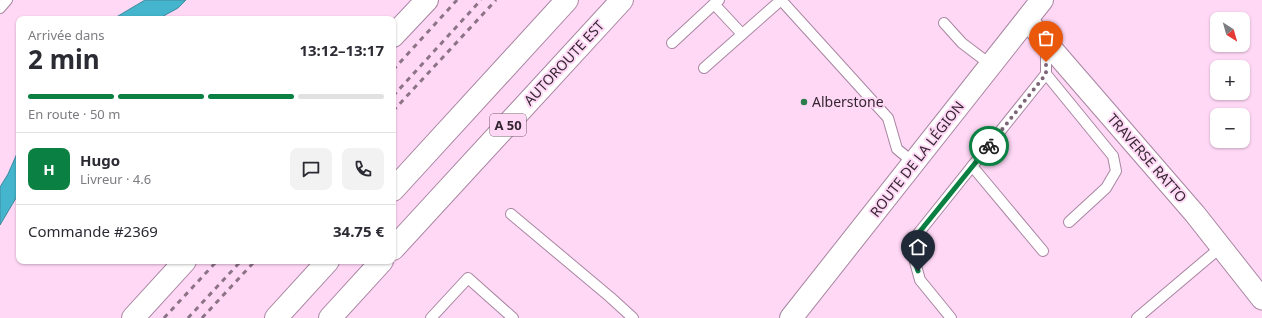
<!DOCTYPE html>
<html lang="fr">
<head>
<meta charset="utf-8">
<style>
	:root { --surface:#fff; --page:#f2f2f3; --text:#2b2b33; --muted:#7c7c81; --line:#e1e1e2; --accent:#0b8043 }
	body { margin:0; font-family:"Noto Sans",sans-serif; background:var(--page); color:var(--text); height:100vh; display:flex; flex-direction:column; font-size:15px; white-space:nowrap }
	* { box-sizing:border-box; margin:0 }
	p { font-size:13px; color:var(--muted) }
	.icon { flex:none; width:22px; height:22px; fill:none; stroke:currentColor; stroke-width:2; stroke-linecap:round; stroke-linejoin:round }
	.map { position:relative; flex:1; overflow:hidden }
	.drawer { position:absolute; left:16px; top:16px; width:380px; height:248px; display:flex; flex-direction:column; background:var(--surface); border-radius:8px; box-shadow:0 1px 3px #0004 }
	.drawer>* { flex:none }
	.needle { width:26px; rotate:143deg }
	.buttons { position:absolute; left:1210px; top:12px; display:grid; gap:8px }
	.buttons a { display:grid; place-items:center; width:40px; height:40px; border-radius:8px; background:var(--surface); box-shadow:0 1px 3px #0004; font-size:20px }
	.pin { position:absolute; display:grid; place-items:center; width:34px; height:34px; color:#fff; margin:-41px -17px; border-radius:50% 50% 50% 0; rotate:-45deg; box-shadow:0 0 4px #0007 }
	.pin .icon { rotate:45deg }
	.courier { position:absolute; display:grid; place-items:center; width:40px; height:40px; margin:-20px; border:3px solid #0b8043; border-radius:50%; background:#fff; color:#222; box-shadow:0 1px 5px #0007 }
	.headline em { font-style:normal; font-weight:700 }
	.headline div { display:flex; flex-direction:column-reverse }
	.headline { display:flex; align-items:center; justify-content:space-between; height:68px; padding:0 12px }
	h1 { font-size:26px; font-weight:700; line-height:30px }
	.bar { display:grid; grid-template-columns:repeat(4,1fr); gap:6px 4px; align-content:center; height:48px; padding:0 12px }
	.bar i { height:5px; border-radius:3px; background:var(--line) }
	.bar .on { background:var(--accent) }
	.bar p { grid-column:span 4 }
	.line { display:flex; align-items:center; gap:10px; padding:0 12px; border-top:1px solid var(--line) }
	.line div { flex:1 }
	.round { display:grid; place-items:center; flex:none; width:42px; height:42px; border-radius:8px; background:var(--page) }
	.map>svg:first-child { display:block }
	.water { fill:#44b5cc; stroke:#408a9e }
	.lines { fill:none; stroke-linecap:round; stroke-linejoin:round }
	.lane-casing { stroke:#a885a1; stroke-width:12 }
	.street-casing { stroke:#a885a1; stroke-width:23 }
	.secondary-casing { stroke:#a885a1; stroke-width:24 }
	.highway-casing { stroke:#a885a1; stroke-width:24 }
	.lane { stroke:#fff; stroke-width:10 }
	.street { stroke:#fff; stroke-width:21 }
	.secondary { stroke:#fff; stroke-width:22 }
	.highway { stroke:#fff; stroke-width:22 }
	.rail { stroke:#8c7386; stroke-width:3; stroke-dasharray:5 5; stroke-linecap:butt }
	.done { stroke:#7c6577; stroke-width:4; stroke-dasharray:0 7.2 }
	.route { stroke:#0b8043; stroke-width:5 }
	.poi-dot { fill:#2c7c4c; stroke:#ffd8f6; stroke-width:1.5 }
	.labels { text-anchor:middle; stroke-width:4; stroke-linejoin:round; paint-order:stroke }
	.shield { fill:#ffd8f6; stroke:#725c6d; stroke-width:1 }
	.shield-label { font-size:13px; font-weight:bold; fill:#352732 }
	.street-label { font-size:14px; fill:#352732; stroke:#ffd8f6 }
	.poi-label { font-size:14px; fill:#352732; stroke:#ffd8f6; text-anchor:start }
</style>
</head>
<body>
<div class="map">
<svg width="1262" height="318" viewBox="0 0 1262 318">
	<rect width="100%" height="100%" fill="#ffd8f6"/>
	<g class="water">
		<polygon points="145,0 186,0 178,8 158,19 113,19"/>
		<polygon points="19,149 19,193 0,225 0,187 8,174"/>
	</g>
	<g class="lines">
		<g class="lane-casing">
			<g id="lane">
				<polyline points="719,0 714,4 742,34"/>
				<polyline points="781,0 888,118 897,149 914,163"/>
				<polyline points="0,8 7,0"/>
				<polyline points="944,23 962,43 991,65"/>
				<polyline points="672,43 714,4"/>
				<polyline points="704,68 781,0"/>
				<polyline points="1046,74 1113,156 1116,171 1106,188 1069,222"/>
				<polyline points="972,166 1043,251"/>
				<polyline points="511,214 610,297 633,318"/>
				<polyline points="431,318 468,278 513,318"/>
				<polyline points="951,318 920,280 915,262 917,235 1046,74 1046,46"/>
				<polyline points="1137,318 1221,247"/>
			</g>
		</g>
		<g class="street-casing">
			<polyline id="street" points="1027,20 1195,214 1262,299"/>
		</g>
		<g class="secondary-casing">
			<g id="secondary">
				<polyline points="393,36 427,0"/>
				<polyline points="133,318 185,261"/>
				<polyline points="791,318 1042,0"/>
			</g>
		</g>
		<g class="highway-casing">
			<g id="highway">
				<polyline points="393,190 567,0"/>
				<polyline points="393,249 622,0"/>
				<polyline points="276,318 328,261"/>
				<polyline points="330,318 382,261"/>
			</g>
		</g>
		<use href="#lane" class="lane"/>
		<use href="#street" class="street"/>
		<use href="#secondary" class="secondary"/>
		<use href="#highway" class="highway"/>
		<g class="rail">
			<polyline points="393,70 457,0"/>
			<polyline points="393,96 481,0"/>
			<polyline points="393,111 496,0"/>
			<polyline points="164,318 217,261"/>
			<polyline points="188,318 241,261"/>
			<polyline points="202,318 255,261"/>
		</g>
	</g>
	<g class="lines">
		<polyline class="done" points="989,146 1046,74 1046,62"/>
		<polyline class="route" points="918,271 915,262 917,235 989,146"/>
	</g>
	<circle class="poi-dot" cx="804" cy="102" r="4"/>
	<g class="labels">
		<rect class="shield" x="490" y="114" width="36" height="22" rx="3"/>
		<g class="shield-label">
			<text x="508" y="130">A 50</text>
		</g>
		<g class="street-label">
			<text transform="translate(564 63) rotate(-47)" y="5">AUTOROUTE EST</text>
			<text transform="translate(1147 158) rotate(49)" y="5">TRAVERSE RATTO</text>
			<text transform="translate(917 159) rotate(-52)" y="5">ROUTE DE LA LÉGION</text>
		</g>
		<g class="poi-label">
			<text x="812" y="107">Alberstone</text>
		</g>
	</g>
</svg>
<div class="buttons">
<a><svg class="needle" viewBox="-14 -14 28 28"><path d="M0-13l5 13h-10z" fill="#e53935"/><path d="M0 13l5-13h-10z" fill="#7c7c81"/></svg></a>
<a>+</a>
<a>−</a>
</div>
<div class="pin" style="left:1046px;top:62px;background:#ea580c"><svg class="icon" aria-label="bag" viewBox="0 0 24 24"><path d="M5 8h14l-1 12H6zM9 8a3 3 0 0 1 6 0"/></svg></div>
<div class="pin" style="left:918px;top:271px;background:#1f2937"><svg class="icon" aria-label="home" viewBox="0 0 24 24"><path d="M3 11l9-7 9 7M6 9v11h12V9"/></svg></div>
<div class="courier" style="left:989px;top:146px"><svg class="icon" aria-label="bike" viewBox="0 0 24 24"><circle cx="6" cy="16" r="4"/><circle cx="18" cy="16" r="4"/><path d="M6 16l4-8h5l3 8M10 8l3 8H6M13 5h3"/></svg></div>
<section class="drawer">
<div class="headline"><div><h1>2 min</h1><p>Arrivée dans</p></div><em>13:12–13:17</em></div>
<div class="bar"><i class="on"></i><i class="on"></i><i class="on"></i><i></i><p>En route · 50 m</p></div>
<div class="line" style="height:72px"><b class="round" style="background:var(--accent);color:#fff">H</b><div><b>Hugo</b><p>Livreur · 4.6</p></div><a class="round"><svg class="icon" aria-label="chat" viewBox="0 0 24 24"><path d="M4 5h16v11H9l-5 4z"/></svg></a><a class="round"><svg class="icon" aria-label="phone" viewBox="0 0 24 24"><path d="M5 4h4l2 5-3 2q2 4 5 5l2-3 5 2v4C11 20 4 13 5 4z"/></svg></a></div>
<div class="line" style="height:52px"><div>Commande #2369</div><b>34.75 €</b></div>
</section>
</div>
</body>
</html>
